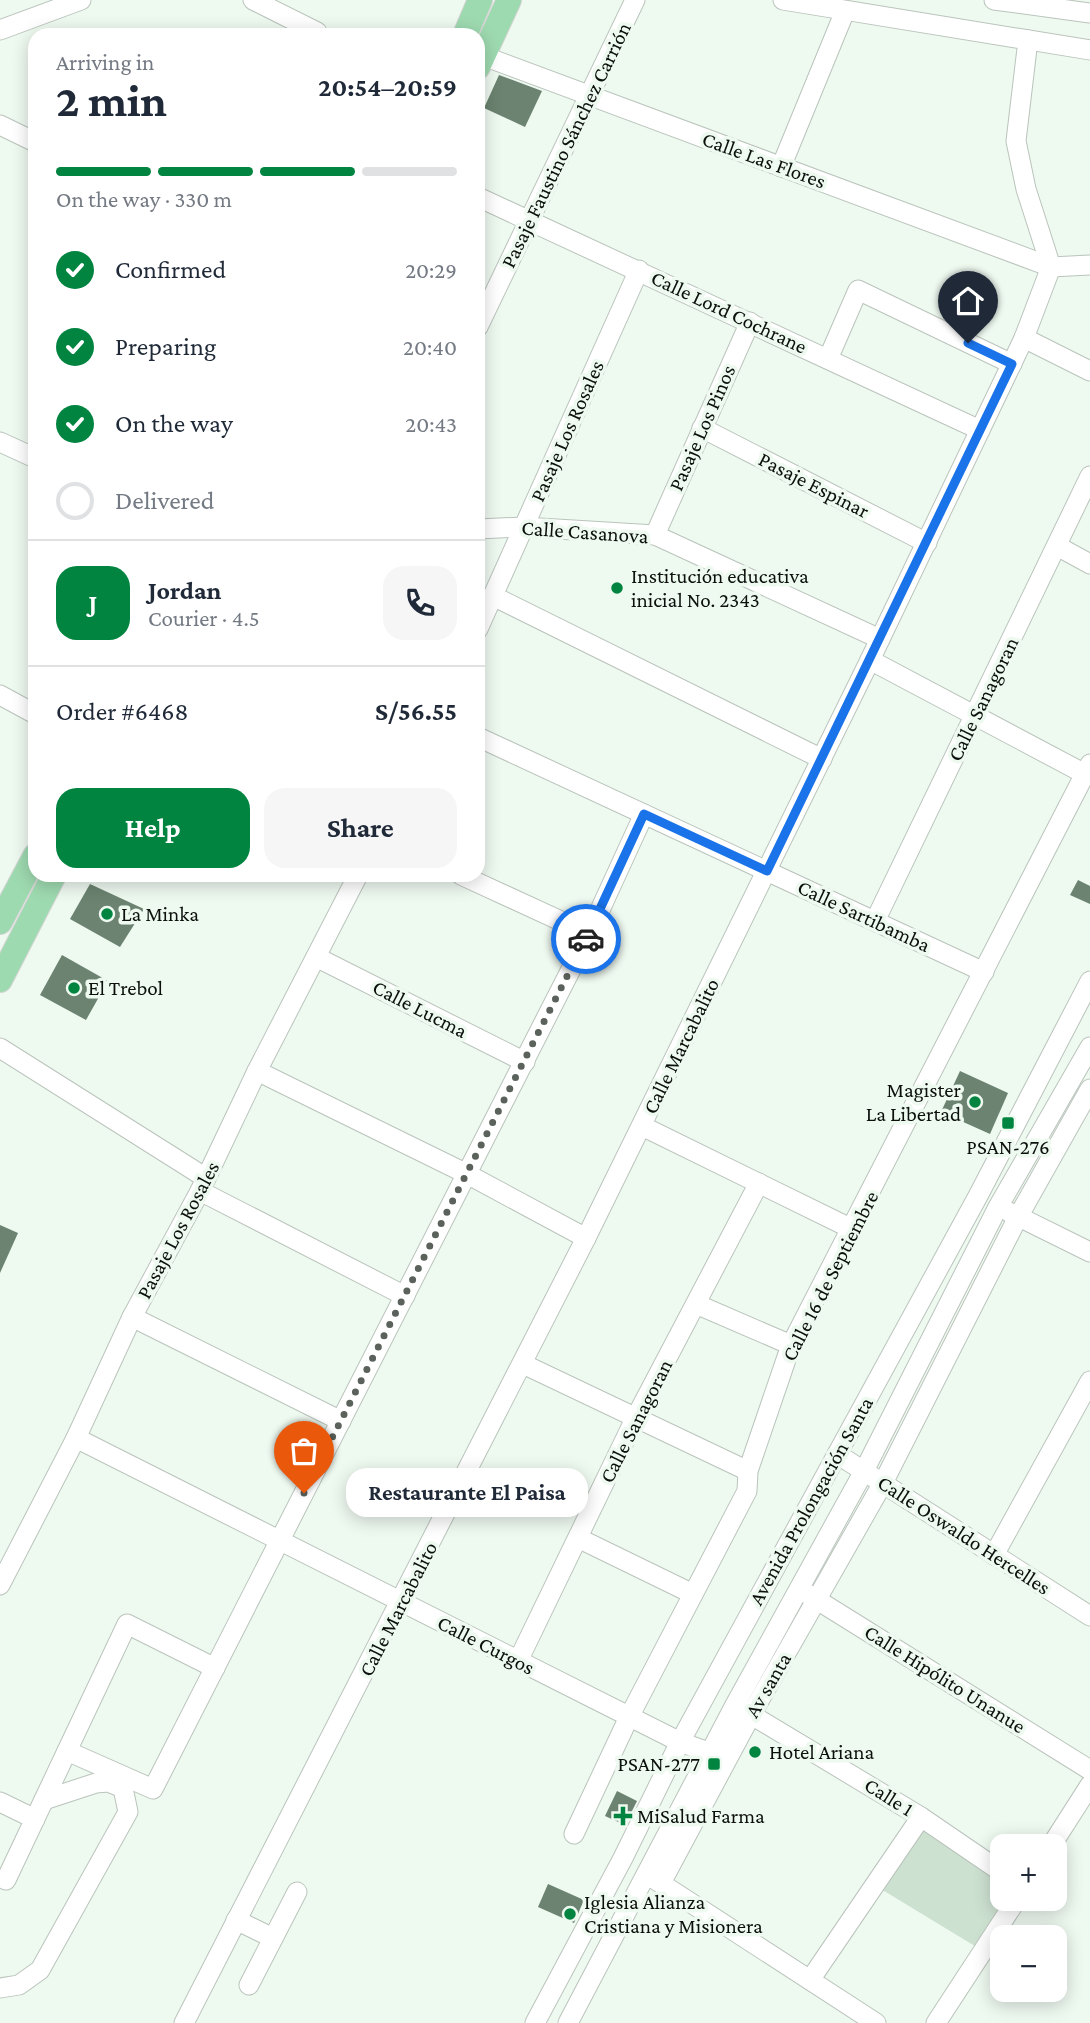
<!DOCTYPE html>
<html lang="en">
<head>
<meta charset="utf-8">
<style>
	:root { --surface:#fff; --page:#f6f6f7; --text:#1f2937; --muted:#747a83; --line:#e0e1e3; --accent:#008440 }
	body { margin:0; font-family:"Crimson Pro",serif; background:var(--page); color:var(--text); height:100vh; display:flex; flex-direction:column; font-size:26px; white-space:nowrap }
	* { box-sizing:border-box; margin:0 }
	p { font-size:23px; color:var(--muted) }
	.icon { flex:none; width:38px; height:38px; fill:none; stroke:currentColor; stroke-width:2; stroke-linecap:round; stroke-linejoin:round }
	.map { position:relative; flex:1; overflow:hidden }
	.panel { position:absolute; left:28px; top:28px; width:457px; height:854px; display:flex; flex-direction:column; background:var(--surface); border-radius:21px; box-shadow:0 4px 18px #0003 }
	.panel>* { flex:none }
	.controls { position:absolute; left:990px; top:1834px; display:grid; gap:14px }
	.controls a { display:grid; place-items:center; width:77px; height:77px; border-radius:14px; background:var(--surface); box-shadow:0 4px 18px #0003; font-size:35px }
	.pin { position:absolute; display:grid; place-items:center; width:60px; height:60px; color:#fff; margin:-72px -30px; border-radius:50% 50% 50% 0; rotate:-45deg; box-shadow:0 0 7px #0007 }
	.pin .icon { rotate:45deg }
	.courier { position:absolute; display:grid; place-items:center; width:70px; height:70px; margin:-35px; border:5px solid #1a73e8; border-radius:50%; background:#fff; color:#222; box-shadow:0 2px 9px #0007 }
	.bubble { position:absolute; height:49px; border-radius:21px; background:var(--surface); box-shadow:0 4px 18px #0003; font-size:23px; font-weight:700; line-height:49px; text-align:center }
	.overview em { font-style:normal; font-weight:700 }
	.overview div { display:flex; flex-direction:column-reverse }
	.overview { display:flex; align-items:center; justify-content:space-between; height:119px; padding:0 28px }
	h1 { font-size:46px; font-weight:700; line-height:52px }
	.bar { display:grid; grid-template-columns:repeat(4,1fr); gap:10px 7px; align-content:center; height:84px; padding:0 28px }
	.bar i { height:9px; border-radius:5px; background:var(--line) }
	.bar .on { background:var(--accent) }
	.bar p { grid-column:span 4 }
	.line { display:flex; align-items:center; gap:18px; padding:0 28px; border-top:2px solid var(--line) }
	.line div { flex:1 }
	.round { display:grid; place-items:center; flex:none; width:74px; height:74px; border-radius:21px; background:var(--page) }
	ol { padding:0 28px; list-style:none }
	li { display:flex; align-items:center; gap:21px; height:77px }
	li p { margin-inline-start:auto }
	li .icon { padding:7px; border-radius:50%; background:var(--accent); color:#fff; stroke-width:4 }
	li:last-child { color:var(--muted) }
	li i { width:38px; height:38px; border:4px solid var(--line); border-radius:50% }
	.primary-button { display:flex; gap:14px; margin-top:auto; padding:14px 28px }
	.primary-button a { flex:1; height:80px; border-radius:21px; background:var(--accent); color:#fff; font-size:28px; font-weight:700; line-height:80px; text-align:center }
	.primary-button a+a { background:var(--page); color:var(--text) }
	.map>svg:first-child { display:block }
	.green { fill:#cde1d1 }
	.building { fill:#6b8370 }
	.lines { fill:none; stroke-linecap:round; stroke-linejoin:round }
	.minor-casing { stroke:#bac4bc; stroke-width:21 }
	.major-casing { stroke:#d3d4d3; stroke-width:26 }
	.minor { stroke:#fff; stroke-width:19 }
	.major { stroke:#9edab0; stroke-width:24 }
	.done { stroke:#5b625c; stroke-width:7; stroke-dasharray:0 12.6 }
	.route { stroke:#1a73e8; stroke-width:9 }
	.poi-dot { fill:#008440; stroke:#eef9f0; stroke-width:2.5 }
	.labels { text-anchor:middle; stroke-width:7; stroke-linejoin:round; paint-order:stroke }
	.street-label { font-size:21px; fill:#0c100d; stroke:#eef9f0 }
	.poi-label { font-size:21px; fill:#0c100d; stroke:#eef9f0; text-anchor:start }
</style>
</head>
<body>
<div class="map">
<svg width="1090" height="2023" viewBox="0 0 1090 2023">
	<rect width="100%" height="100%" fill="#eef9f0"/>
	<polygon class="green" points="921,1817 1003,1873 1003,1899 1017,1899 983,1951 876,1886"/>
	<g class="building">
		<polygon points="499,75 542,91 525,127 484,108"/>
		<polygon points="1078,880 1090,886 1090,904 1070,895"/>
		<polygon points="90,884 144,909 120,947 70,919"/>
		<polygon points="62,955 108,981 86,1020 40,995"/>
		<polygon points="960,1071 1008,1093 990,1134 941,1112"/>
		<polygon points="0,1225 18,1233 0,1273"/>
		<polygon points="617,1791 637,1801 625,1825 605,1816"/>
		<polygon points="548,1884 584,1900 574,1923 538,1907"/>
	</g>
	<g class="lines">
		<g class="minor-casing">
			<g id="minor">
				<polyline points="253,0 317,32"/>
				<polyline points="783,0 1090,50"/>
				<polyline points="994,0 1090,13"/>
				<polyline points="0,30 81,0"/>
				<polyline points="478,54 1051,267 1090,265"/>
				<polyline points="0,125 35,142"/>
				<polyline points="781,167 845,11"/>
				<polyline points="478,197 980,430"/>
				<polyline points="478,327 635,0"/>
				<polyline points="1024,338 1090,371"/>
				<polyline points="828,359 858,290 1012,364"/>
				<polyline points="702,428 927,543"/>
				<polyline points="0,442 35,458"/>
				<polyline points="478,529 524,527 655,535 880,639"/>
				<polyline points="655,535 750,322"/>
				<polyline points="1057,546 1090,564"/>
				<polyline points="493,596 822,759"/>
				<polyline points="478,629 639,270"/>
				<polyline points="870,660 1085,774"/>
				<polyline points="0,695 35,714"/>
				<polyline points="478,737 984,972"/>
				<polyline points="461,875 589,934"/>
				<polyline points="875,921 1090,476"/>
				<polyline points="316,957 525,1062"/>
				<polyline points="0,1048 206,1178"/>
				<polyline points="257,1071 467,1174 586,1238"/>
				<polyline points="642,1126 852,1229"/>
				<polyline points="200,1191 405,1296"/>
				<polyline points="1009,1212 1090,1252"/>
				<polyline points="696,1304 791,1345"/>
				<polyline points="132,1317 341,1421"/>
				<polyline points="523,1364 748,1471"/>
				<polyline points="76,1438 680,1742 711,1753"/>
				<polyline points="837,1454 1090,1616"/>
				<polyline points="578,1538 693,1594"/>
				<polyline points="994,1555 1090,1381"/>
				<polyline points="0,1585 76,1438 132,1317 200,1191 257,1071 358,875"/>
				<polyline points="806,1593 1090,1770"/>
				<polyline points="518,1661 635,1419 759,1183"/>
				<polyline points="740,1708 921,1817 1003,1873"/>
				<polyline points="67,1751 153,1789 589,934 644,814"/>
				<polyline points="0,1802 35,1819"/>
				<polyline points="574,1834 629,1717 747,1491 748,1471 791,1345 1090,764"/>
				<polyline points="1051,1846 1090,1785"/>
				<polyline points="651,1877 876,2023"/>
				<polyline points="6,1880 127,1624 215,1668"/>
				<polyline points="661,1883 752,1713 884,1481 1018,1217 1090,1089"/>
				<polyline points="236,1920 273,1938"/>
				<polyline points="810,1980 921,1817"/>
				<polyline points="249,1985 297,1892"/>
				<polyline points="0,1988 19,1985 40,1970 128,1812 123,1788 108,1782 96,1783 44,1800"/>
				<polyline points="184,2023 586,1238 870,660 1024,338 1051,267 1026,189 1016,141 1028,40"/>
				<polyline points="535,2023 623,1858 680,1742 978,1196 1090,981"/>
				<polyline points="568,2023 735,1705 864,1471 998,1207 1090,1047"/>
				<polyline points="936,2023 1017,1899"/>
			</g>
		</g>
		<g class="major-casing">
			<g id="major">
				<polyline points="465,35 480,0"/>
				<polyline points="478,67 509,0"/>
				<polyline points="0,922 35,856"/>
				<polyline points="0,980 54,875"/>
			</g>
		</g>
		<use href="#minor" class="minor"/>
		<use href="#major" class="major"/>
	</g>
	<g class="lines">
		<polyline class="done" points="304,1493 586,939"/>
		<polyline class="route" points="586,939 644,814 767,871 1012,364 968,343"/>
	</g>
	<g class="poi-dot">
		<circle cx="617" cy="588" r="7"/>
		<circle cx="107" cy="914" r="7"/>
		<circle cx="74" cy="988" r="7"/>
		<circle cx="975" cy="1102" r="7"/>
		<rect x="1001" y="1116" width="14" height="14" rx="3.5"/>
		<circle cx="755" cy="1752" r="7"/>
		<rect x="707" y="1757" width="14" height="14" rx="3.5"/>
		<path d="M619.5 1805.5h7v7h7v7h-7v7h-7v-7h-7v-7h7z"/>
		<circle cx="570" cy="1914" r="7"/>
	</g>
	<g class="labels">
		<g class="street-label">
			<text transform="translate(566 145) rotate(-64)" y="7">Pasaje Faustino Sánchez Carrión</text>
			<text transform="translate(764 160) rotate(20)" y="7">Calle Las Flores</text>
			<text transform="translate(729 312) rotate(25)" y="7">Calle Lord Cochrane</text>
			<text transform="translate(702 428) rotate(-66)" y="7">Pasaje Los Pinos</text>
			<text transform="translate(567 431) rotate(-66)" y="7">Pasaje Los Rosales</text>
			<text transform="translate(814 485) rotate(27)" y="7">Pasaje Espinar</text>
			<text transform="translate(585 532) rotate(4)" y="7">Calle Casanova</text>
			<text transform="translate(983 699) rotate(-64)" y="7">Calle Sanagoran</text>
			<text transform="translate(864 916) rotate(25)" y="7">Calle Sartibamba</text>
			<text transform="translate(420 1009) rotate(27)" y="7">Calle Lucma</text>
			<text transform="translate(681 1046) rotate(-64)" y="7">Calle Marcabalito</text>
			<text transform="translate(178 1230) rotate(-62)" y="7">Pasaje Los Rosales</text>
			<text transform="translate(830 1276) rotate(-63)" y="7">Calle 16 de Septiembre</text>
			<text transform="translate(636 1421) rotate(-63)" y="7">Calle Sanagoran</text>
			<text transform="translate(811 1501) rotate(-61)" y="7">Avenida Prolongación Santa</text>
			<text transform="translate(964 1535) rotate(33)" y="7">Calle Oswaldo Hercelles</text>
			<text transform="translate(398 1609) rotate(-63)" y="7">Calle Marcabalito</text>
			<text transform="translate(486 1645) rotate(27)" y="7">Calle Curgos</text>
			<text transform="translate(945 1679) rotate(32)" y="7">Calle Hipólito Unanue</text>
			<text transform="translate(768 1685) rotate(-60)" y="7">Av santa</text>
			<text transform="translate(889 1797) rotate(32)" y="7">Calle 1</text>
		</g>
		<g class="poi-label">
			<text x="631" y="583">Institución educativa<tspan x="631" dy="24">inicial No. 2343</tspan></text>
			<text x="121" y="921">La Minka</text>
			<text x="88" y="995">El Trebol</text>
			<text x="961" y="1097" text-anchor="end">Magister<tspan x="961" dy="24">La Libertad</tspan></text>
			<text x="1008" y="1154" text-anchor="middle">PSAN-276</text>
			<text x="769" y="1759">Hotel Ariana</text>
			<text x="700" y="1771" text-anchor="end">PSAN-277</text>
			<text x="637" y="1823">MiSalud Farma</text>
			<text x="584" y="1909">Iglesia Alianza<tspan x="584" dy="24">Cristiana y Misionera</tspan></text>
		</g>
	</g>
</svg>
<div class="controls">
<a>+</a>
<a>−</a>
</div>
<div class="pin" style="left:304px;top:1493px;background:#ea580c"><svg class="icon" aria-label="bag" viewBox="0 0 24 24"><path d="M5 8h14l-1 12H6zM9 8a3 3 0 0 1 6 0"/></svg></div>
<div class="pin" style="left:968px;top:343px;background:#1f2937"><svg class="icon" aria-label="home" viewBox="0 0 24 24"><path d="M3 11l9-7 9 7M6 9v11h12V9"/></svg></div>
<div class="courier" style="left:586px;top:939px"><svg class="icon" aria-label="car" viewBox="0 0 24 24"><path d="M5 17H2v-5l4-1 3-4h7l3 4 3 1v5h-3M9 17h6M6 11h13"/><circle cx="7" cy="17" r="2"/><circle cx="17" cy="17" r="2"/></svg></div>
<div class="bubble" style="left:346px;top:1468px;width:242px">Restaurante El Paisa</div>
<section class="panel">
<div class="overview"><div><h1>2 min</h1><p>Arriving in</p></div><em>20:54–20:59</em></div>
<div class="bar"><i class="on"></i><i class="on"></i><i class="on"></i><i></i><p>On the way · 330 m</p></div>
<ol>
<li><svg class="icon" aria-label="check" viewBox="0 0 24 24"><path d="M5 12l5 5 9-10"/></svg>Confirmed<p>20:29</p></li>
<li><svg class="icon" aria-label="check" viewBox="0 0 24 24"><path d="M5 12l5 5 9-10"/></svg>Preparing<p>20:40</p></li>
<li><svg class="icon" aria-label="check" viewBox="0 0 24 24"><path d="M5 12l5 5 9-10"/></svg>On the way<p>20:43</p></li>
<li><i></i>Delivered</li>
</ol>
<div class="line" style="height:126px"><b class="round" style="background:var(--accent);color:#fff">J</b><div><b>Jordan</b><p>Courier · 4.5</p></div><a class="round"><svg class="icon" aria-label="phone" viewBox="0 0 24 24"><path d="M5 4h4l2 5-3 2q2 4 5 5l2-3 5 2v4C11 20 4 13 5 4z"/></svg></a></div>
<div class="line" style="height:91px"><div>Order #6468</div><b>S/56.55</b></div>
<div class="primary-button"><a>Help</a><a>Share</a></div>
</section>
</div>
</body>
</html>
